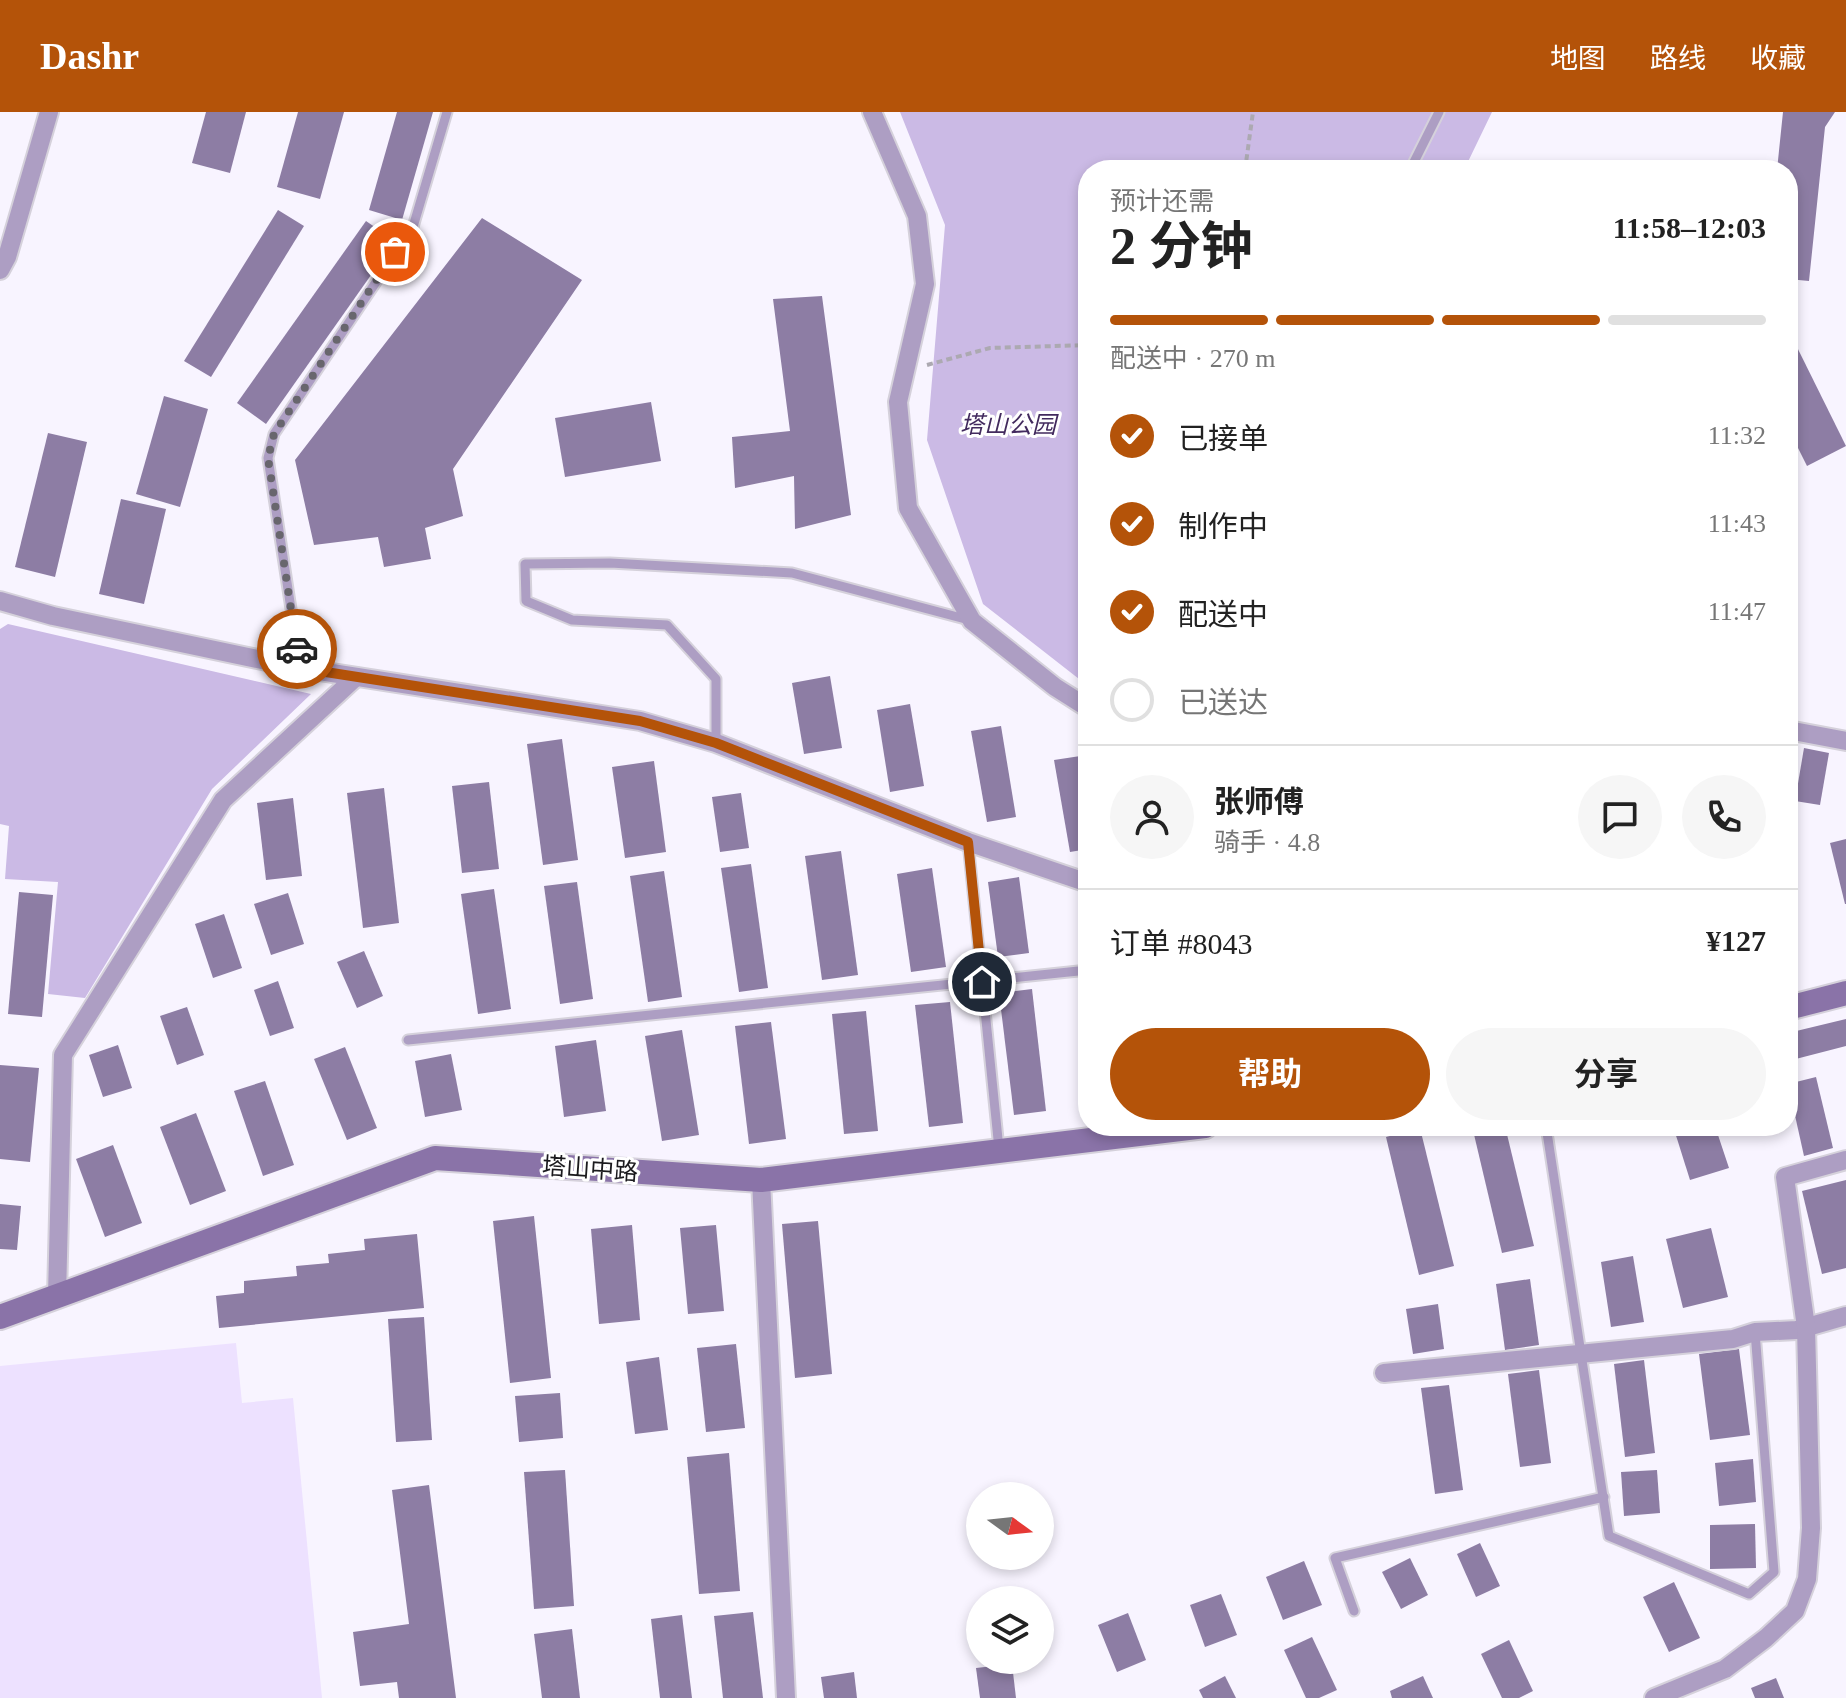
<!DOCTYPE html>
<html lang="zh">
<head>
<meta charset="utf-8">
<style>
	:root { --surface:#fff; --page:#f6f6f6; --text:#222; --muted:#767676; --line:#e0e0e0; --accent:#b45309 }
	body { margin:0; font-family:"Times New Roman","Noto Sans SC",serif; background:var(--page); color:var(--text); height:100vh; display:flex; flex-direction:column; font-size:30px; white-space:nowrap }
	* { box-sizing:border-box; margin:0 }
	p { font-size:26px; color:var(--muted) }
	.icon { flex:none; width:44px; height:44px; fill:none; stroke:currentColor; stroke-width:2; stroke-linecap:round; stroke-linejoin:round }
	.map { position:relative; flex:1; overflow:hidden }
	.drawer { position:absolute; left:1078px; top:48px; width:720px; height:976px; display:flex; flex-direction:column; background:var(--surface); border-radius:32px; box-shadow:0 4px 12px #0003 }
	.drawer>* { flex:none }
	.needle { width:52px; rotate:105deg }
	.fabs { position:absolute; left:966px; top:1370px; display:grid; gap:16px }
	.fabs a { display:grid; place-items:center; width:88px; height:88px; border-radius:50%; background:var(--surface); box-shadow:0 4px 12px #0003; font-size:40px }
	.pin { position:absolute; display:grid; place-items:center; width:68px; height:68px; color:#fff; margin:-34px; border:4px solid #fff; border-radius:50%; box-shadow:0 2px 8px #0007 }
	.courier { position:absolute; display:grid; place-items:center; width:80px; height:80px; margin:-40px; border:6px solid #b45309; border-radius:50%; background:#fff; color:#222; box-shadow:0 2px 10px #0007 }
	.head em { font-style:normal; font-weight:700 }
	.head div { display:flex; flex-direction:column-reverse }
	.head { display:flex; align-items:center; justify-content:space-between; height:136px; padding:0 32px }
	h1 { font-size:52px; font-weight:700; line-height:60px }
	.bar { display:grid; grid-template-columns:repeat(4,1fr); gap:12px 8px; align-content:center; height:96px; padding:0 32px }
	.bar i { height:10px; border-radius:6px; background:var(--line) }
	.bar .selected { background:var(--accent) }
	.bar p { grid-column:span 4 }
	.line { display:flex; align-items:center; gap:20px; padding:0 32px; border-top:2px solid var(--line) }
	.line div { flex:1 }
	.round { display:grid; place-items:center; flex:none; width:84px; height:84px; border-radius:42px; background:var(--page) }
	ol { padding:0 32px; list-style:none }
	li { display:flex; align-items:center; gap:24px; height:88px }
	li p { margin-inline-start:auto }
	li .icon { padding:8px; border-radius:50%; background:var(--accent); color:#fff; stroke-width:4 }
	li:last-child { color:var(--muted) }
	li i { width:44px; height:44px; border:4px solid var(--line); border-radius:50% }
	.cta { display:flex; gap:16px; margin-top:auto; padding:16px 32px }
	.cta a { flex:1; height:92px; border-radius:48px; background:var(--accent); color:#fff; font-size:32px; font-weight:700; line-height:92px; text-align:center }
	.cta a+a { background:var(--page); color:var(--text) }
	header { display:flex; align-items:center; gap:48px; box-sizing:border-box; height:112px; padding:0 40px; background:var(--accent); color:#fff }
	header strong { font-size:38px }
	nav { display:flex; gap:44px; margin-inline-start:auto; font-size:28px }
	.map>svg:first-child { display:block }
	.green { fill:#ede1ff }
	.forest { fill:#cbbae5 }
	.building { fill:#8d7da4 }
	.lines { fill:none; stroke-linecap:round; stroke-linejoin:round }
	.lane-casing { stroke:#d5d1db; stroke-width:13 }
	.street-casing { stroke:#d5d1db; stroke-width:22 }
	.secondary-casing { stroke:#d5d1db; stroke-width:28 }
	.path { stroke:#aca9b1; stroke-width:4; stroke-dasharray:6 4; stroke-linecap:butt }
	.lane { stroke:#ad9ec3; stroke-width:9 }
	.street { stroke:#ad9ec3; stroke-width:18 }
	.secondary { stroke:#8a73a8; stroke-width:24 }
	.done { stroke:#68666d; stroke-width:8; stroke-dasharray:0 14.4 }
	.route { stroke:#b45309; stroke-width:10 }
	.labels { text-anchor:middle; stroke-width:6; stroke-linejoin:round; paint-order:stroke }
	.park-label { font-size:24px; font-style:italic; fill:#422a5e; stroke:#fff }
	.street-label { font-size:24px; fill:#1b1a1e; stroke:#fff }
</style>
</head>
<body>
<header>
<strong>Dashr</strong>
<nav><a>地图</a><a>路线</a><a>收藏</a></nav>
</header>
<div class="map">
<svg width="1846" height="1586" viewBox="0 0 1846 1586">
	<rect width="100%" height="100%" fill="#f8f4ff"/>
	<polygon class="green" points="236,1231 242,1291 293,1286 322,1586 0,1586 0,1254"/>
	<g class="forest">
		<polygon points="900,0 1492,0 1464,58 1088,58 1088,574 983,492 927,328 945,113"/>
		<polygon points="8,512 311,582 212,677 85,886 48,882 58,770 5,767 9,714 0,712 0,517"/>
	</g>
	<g class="building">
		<polygon points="206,0 246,0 230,61 192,51"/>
		<polygon points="298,0 344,0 320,87 277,75"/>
		<polygon points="397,0 433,0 402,108 369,98"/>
		<polygon points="1783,0 1835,0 1825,15 1809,169 1788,167 1788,58 1777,58"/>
		<polygon points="278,98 304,114 211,265 184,249"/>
		<polygon points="482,106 582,168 453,357 463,404 425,416 431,447 384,455 378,425 314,433 295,348"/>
		<polygon points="366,109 395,129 266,312 237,291"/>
		<polygon points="822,184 851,403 795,417 794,364 735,376 732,325 790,319 773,187"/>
		<polygon points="1788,217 1846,334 1807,354 1788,316"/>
		<polygon points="164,284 208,297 180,395 136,382"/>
		<polygon points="651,290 661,349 565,365 555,306"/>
		<polygon points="48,321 87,330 55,465 15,455"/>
		<polygon points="121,387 166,397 144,492 99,482"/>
		<polygon points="830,564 842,636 804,642 792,571"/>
		<polygon points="910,592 924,674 890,680 877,598"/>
		<polygon points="1001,614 1016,705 987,710 971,619"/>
		<polygon points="562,627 578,748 543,753 527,632"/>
		<polygon points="1804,636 1829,641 1820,693 1795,689"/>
		<polygon points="1087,643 1088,737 1070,740 1054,648"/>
		<polygon points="654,649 666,740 625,746 612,655"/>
		<polygon points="489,670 499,757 462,761 452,674"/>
		<polygon points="384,676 399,811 363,816 347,681"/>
		<polygon points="741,681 749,736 720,740 712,685"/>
		<polygon points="293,686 302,764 266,768 257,691"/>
		<polygon points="1846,727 1846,792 1845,792 1830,731"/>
		<polygon points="841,739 858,863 822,868 805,744"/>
		<polygon points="751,752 768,876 739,880 721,756"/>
		<polygon points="932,756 946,855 911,860 897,762"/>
		<polygon points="664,759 682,885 648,890 630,764"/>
		<polygon points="1019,765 1029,841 998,845 988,770"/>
		<polygon points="577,770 593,887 560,892 544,774"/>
		<polygon points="494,777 511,897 478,902 461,782"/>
		<polygon points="19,780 53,783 42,905 8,902"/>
		<polygon points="288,781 304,832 271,843 254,792"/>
		<polygon points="224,802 242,856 213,866 195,812"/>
		<polygon points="364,839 383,884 357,896 337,850"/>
		<polygon points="278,869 294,916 270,924 254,878"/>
		<polygon points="1032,877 1046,999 1014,1003 999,881"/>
		<polygon points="950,890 963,1011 929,1015 915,893"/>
		<polygon points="187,895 204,943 177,953 160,904"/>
		<polygon points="866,899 878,1019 844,1022 832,902"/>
		<polygon points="1846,907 1846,934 1788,949 1788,921"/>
		<polygon points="771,910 786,1027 749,1032 735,914"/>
		<polygon points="682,918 699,1023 662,1029 645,924"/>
		<polygon points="596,928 606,999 564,1005 555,934"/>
		<polygon points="118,933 132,976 103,985 89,943"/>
		<polygon points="345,935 377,1016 347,1028 314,947"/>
		<polygon points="451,942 462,998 425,1005 415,949"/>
		<polygon points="0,953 39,956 30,1050 0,1047"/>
		<polygon points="1816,965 1833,1036 1804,1044 1788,972"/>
		<polygon points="265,969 294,1053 263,1064 234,979"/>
		<polygon points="196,1001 226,1079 190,1093 160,1015"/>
		<polygon points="1472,1014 1505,1014 1534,1134 1502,1141"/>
		<polygon points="1673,1014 1715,1014 1729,1056 1690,1068"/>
		<polygon points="1420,1016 1454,1154 1419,1163 1386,1025"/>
		<polygon points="113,1033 142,1111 105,1125 76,1047"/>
		<polygon points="1846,1068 1846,1156 1822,1162 1802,1079"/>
		<polygon points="0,1092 21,1094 17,1138 0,1137"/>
		<polygon points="534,1104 551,1266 510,1271 493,1109"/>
		<polygon points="818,1109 832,1262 795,1266 782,1112"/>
		<polygon points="632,1113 640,1208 599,1212 591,1117"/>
		<polygon points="716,1113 724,1199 688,1202 680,1116"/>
		<polygon points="1711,1116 1728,1185 1683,1196 1666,1127"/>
		<polygon points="417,1122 424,1196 219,1216 216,1184 244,1181 244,1169 297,1164 296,1154 329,1151 328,1142 365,1138 364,1127"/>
		<polygon points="1633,1144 1644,1210 1611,1215 1601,1150"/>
		<polygon points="1530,1167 1539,1233 1505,1238 1496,1172"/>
		<polygon points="1438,1192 1444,1237 1413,1242 1406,1197"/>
		<polygon points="424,1205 432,1328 396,1330 388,1207"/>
		<polygon points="736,1232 745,1316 706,1320 697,1236"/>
		<polygon points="1739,1237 1750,1323 1710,1328 1699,1242"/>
		<polygon points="659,1245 668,1318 635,1322 626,1250"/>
		<polygon points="1644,1248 1655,1341 1625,1345 1614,1252"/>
		<polygon points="1539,1258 1551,1351 1520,1355 1508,1262"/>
		<polygon points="1449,1273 1463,1378 1435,1382 1421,1276"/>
		<polygon points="560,1281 563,1326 519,1330 515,1284"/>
		<polygon points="729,1341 740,1479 699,1482 687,1345"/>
		<polygon points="1753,1347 1756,1390 1719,1394 1715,1351"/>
		<polygon points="565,1358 574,1494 534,1497 524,1360"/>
		<polygon points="1657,1358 1660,1401 1624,1404 1621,1360"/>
		<polygon points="429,1373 456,1586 399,1586 397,1570 360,1574 353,1520 409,1512 392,1378"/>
		<polygon points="1755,1412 1756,1456 1710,1457 1710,1413"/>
		<polygon points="1480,1431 1500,1474 1476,1485 1457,1442"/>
		<polygon points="1410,1446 1428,1483 1401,1497 1382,1460"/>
		<polygon points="1304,1449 1322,1493 1283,1508 1266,1465"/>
		<polygon points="1674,1470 1700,1526 1669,1540 1643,1485"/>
		<polygon points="1221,1482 1237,1523 1205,1535 1190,1493"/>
		<polygon points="753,1500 763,1586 723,1586 714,1504"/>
		<polygon points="1128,1501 1146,1548 1117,1560 1098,1513"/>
		<polygon points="682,1503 692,1586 660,1586 651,1507"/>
		<polygon points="572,1517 580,1586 542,1586 534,1522"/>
		<polygon points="1312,1525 1337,1578 1319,1586 1306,1586 1284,1538"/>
		<polygon points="1509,1528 1533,1579 1519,1586 1502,1586 1481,1542"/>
		<polygon points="1012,1552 1016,1586 980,1586 976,1556"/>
		<polygon points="854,1560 857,1586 824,1586 821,1565"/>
		<polygon points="1225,1564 1236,1586 1203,1586 1199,1578"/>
		<polygon points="1423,1564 1433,1586 1392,1586 1390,1579"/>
		<polygon points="1776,1566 1784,1586 1755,1586 1751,1576"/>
	</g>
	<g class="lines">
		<g class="lane-casing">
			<g id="lane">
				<polyline points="1410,58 1439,0"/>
				<polyline points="300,556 268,346 274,322 413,115 447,0"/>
				<polyline points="716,631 716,567 667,513 572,508 526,489 525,452 610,451 792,461 969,508"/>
				<polyline points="968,730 999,1037"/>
				<polyline points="408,928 1088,858"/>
				<polyline points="1546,1014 1609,1424 1749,1482 1774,1460 1755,1220"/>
				<polyline points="1354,1499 1335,1446 1604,1385"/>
			</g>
		</g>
		<g class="street-casing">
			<g id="street">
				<polyline points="872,0 917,104 925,172 898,290 908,396 972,509 1055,575 1088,596"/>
				<polyline points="0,158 7,145 49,0"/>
				<polyline points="0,489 53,504 300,556 640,609 716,631 968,730 1088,771"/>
				<polyline points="1788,618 1846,629"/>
				<polyline points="761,1068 786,1586"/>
				<polyline points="57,1184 63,943 223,688 356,565"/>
				<polyline points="1384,1261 1733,1227 1755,1220 1797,1218 1846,1204"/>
				<polyline points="1654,1586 1725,1557 1766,1526 1795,1499 1807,1467 1811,1416 1806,1215 1785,1065 1846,1048"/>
			</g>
		</g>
		<g class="secondary-casing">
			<g id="secondary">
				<polyline points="1788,896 1846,881"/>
				<polyline points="0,1205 435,1046 761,1068 1205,1014"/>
			</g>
		</g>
		<g class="path">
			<polyline points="1245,58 1253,0"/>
			<polyline points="927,253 990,236 1088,233"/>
		</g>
		<use href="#lane" class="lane"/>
		<use href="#street" class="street"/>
		<use href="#secondary" class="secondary"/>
	</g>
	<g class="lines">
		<polyline class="done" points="297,537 268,346 274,322 395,140"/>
		<polyline class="route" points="297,537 300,556 640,609 716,631 968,730 982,870"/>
	</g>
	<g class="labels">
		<g class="park-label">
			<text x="1008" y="321">塔山公园</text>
		</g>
		<g class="street-label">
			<text transform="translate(590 1057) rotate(4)" y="8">塔山中路</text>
		</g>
	</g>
</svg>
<div class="fabs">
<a><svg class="needle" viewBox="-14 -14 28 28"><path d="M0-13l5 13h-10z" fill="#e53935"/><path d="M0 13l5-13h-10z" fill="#767676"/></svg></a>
<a><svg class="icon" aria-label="layers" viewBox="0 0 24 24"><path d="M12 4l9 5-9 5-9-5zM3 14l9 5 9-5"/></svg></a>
</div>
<div class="pin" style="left:395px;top:140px;background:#ea580c"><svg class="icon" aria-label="bag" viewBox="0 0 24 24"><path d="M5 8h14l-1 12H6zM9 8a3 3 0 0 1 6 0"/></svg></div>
<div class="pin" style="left:982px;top:870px;background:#1f2937"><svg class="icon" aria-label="home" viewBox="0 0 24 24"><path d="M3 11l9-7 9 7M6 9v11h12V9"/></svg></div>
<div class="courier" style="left:297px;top:537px"><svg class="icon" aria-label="car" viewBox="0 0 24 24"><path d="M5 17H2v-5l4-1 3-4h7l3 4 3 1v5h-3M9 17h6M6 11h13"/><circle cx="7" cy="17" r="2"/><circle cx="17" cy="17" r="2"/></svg></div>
<section class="drawer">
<div class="head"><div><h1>2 分钟</h1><p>预计还需</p></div><em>11:58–12:03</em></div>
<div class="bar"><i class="selected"></i><i class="selected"></i><i class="selected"></i><i></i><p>配送中 · 270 m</p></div>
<ol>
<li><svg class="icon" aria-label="check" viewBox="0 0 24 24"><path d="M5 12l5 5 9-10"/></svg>已接单<p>11:32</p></li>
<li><svg class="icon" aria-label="check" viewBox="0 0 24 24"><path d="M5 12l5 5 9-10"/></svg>制作中<p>11:43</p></li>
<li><svg class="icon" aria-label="check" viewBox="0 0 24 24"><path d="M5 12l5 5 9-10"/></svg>配送中<p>11:47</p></li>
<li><i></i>已送达</li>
</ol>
<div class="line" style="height:144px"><a class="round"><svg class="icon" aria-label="person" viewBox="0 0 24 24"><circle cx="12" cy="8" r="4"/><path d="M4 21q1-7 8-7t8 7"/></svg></a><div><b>张师傅</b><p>骑手 · 4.8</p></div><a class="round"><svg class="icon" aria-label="chat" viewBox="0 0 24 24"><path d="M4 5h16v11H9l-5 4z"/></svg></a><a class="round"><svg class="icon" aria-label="phone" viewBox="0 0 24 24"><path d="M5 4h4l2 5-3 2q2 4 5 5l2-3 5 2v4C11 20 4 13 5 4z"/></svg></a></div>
<div class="line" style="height:104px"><div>订单 #8043</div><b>¥127</b></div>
<div class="cta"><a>帮助</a><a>分享</a></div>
</section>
</div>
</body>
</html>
